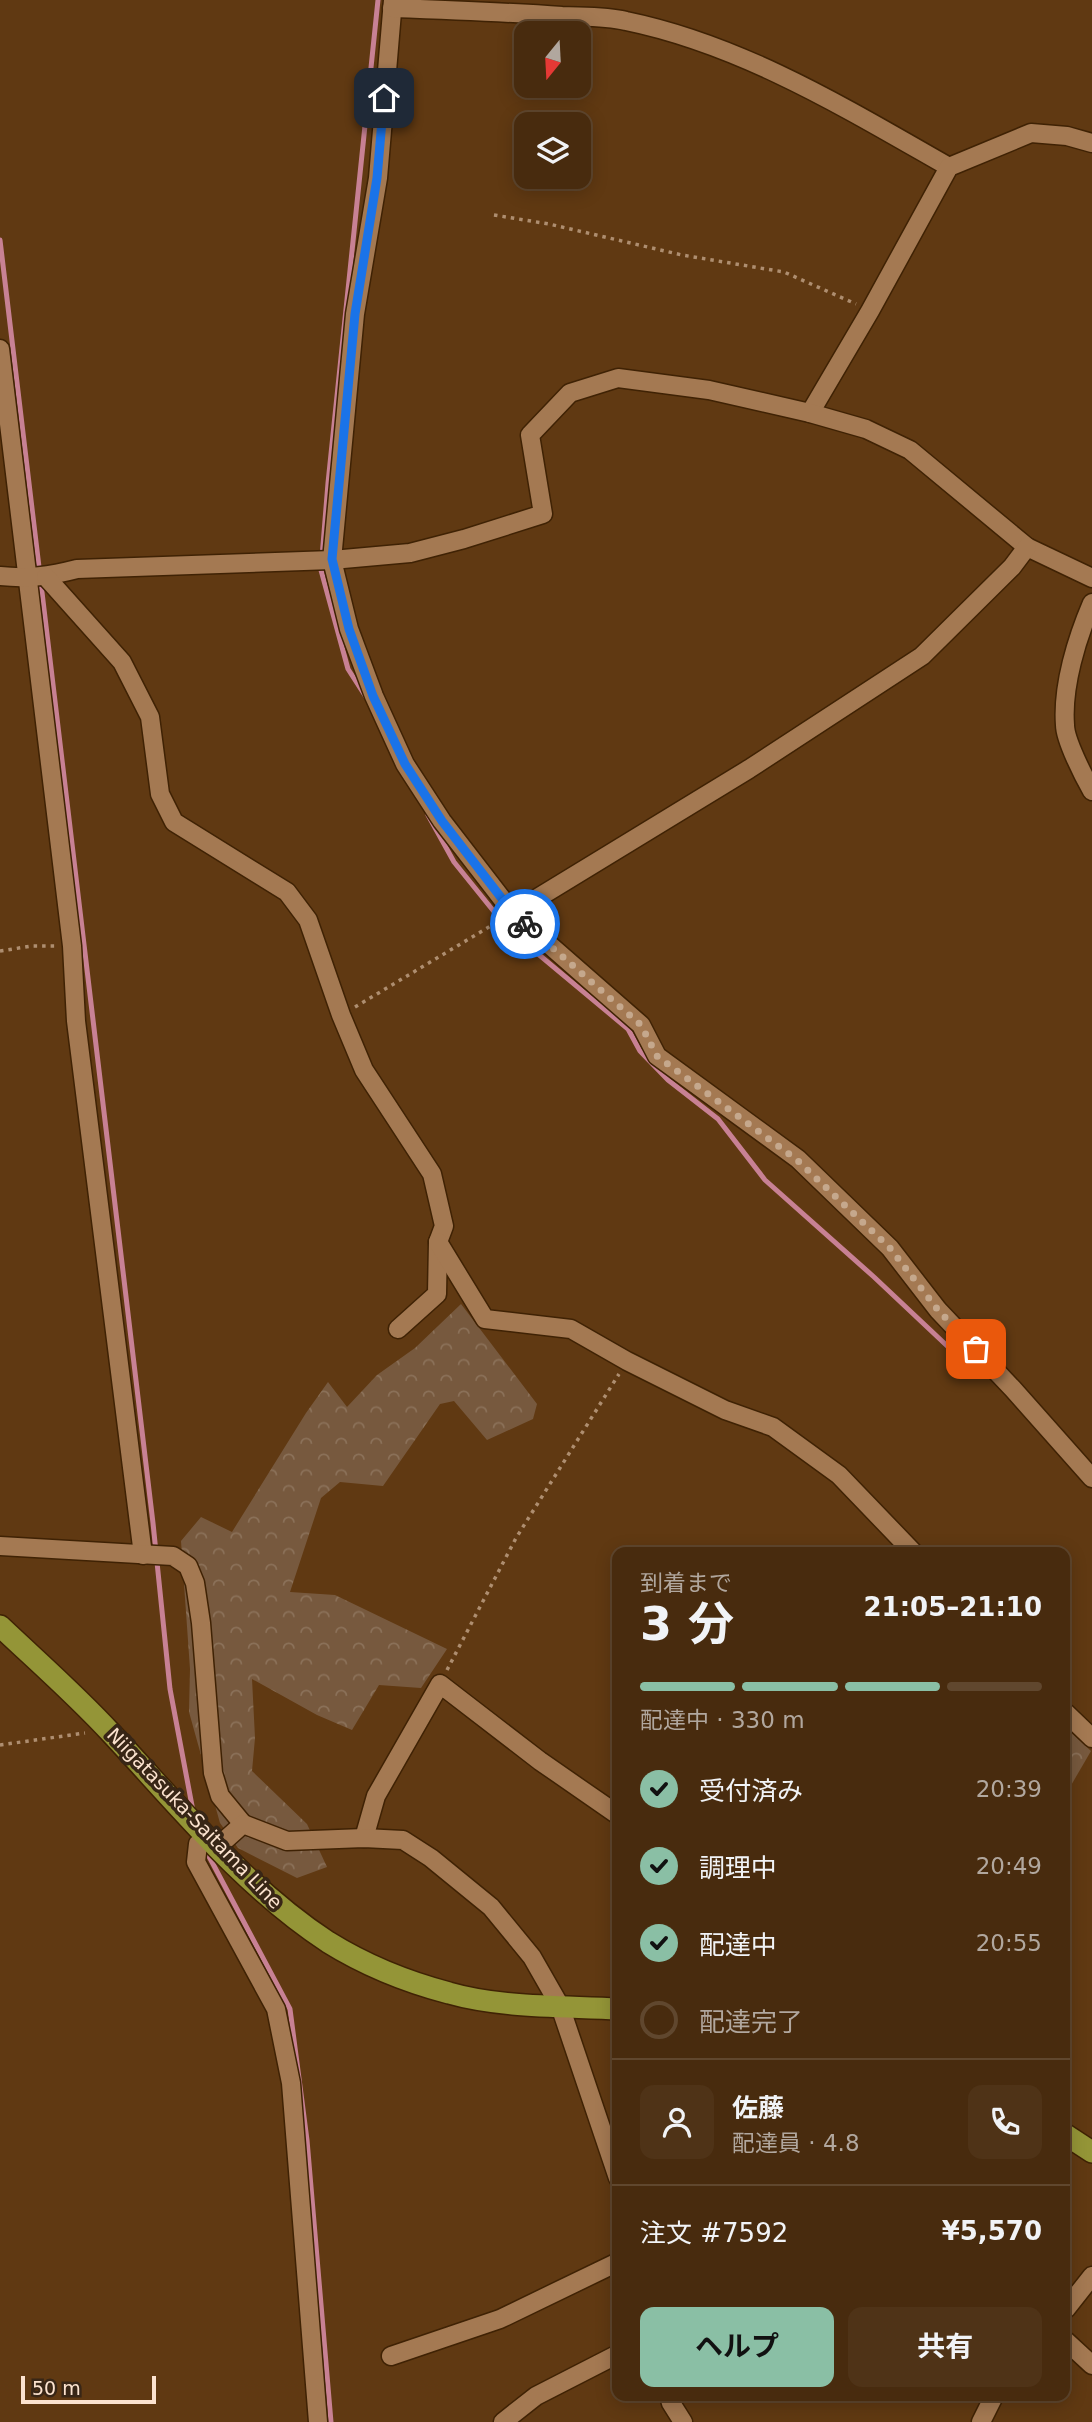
<!DOCTYPE html>
<html lang="ja">
<head>
<meta charset="utf-8">
<style>
	:root { --surface:#482b0e; --page:#4f3317; --text:#f1f3f6; --muted:#b1a79e; --line:#60472e; --accent:#8abfa5 }
	body { margin:0; font-family:"DejaVu Sans","Noto Sans JP",sans-serif; background:var(--page); color:var(--text); height:100vh; display:flex; flex-direction:column; font-size:26px; white-space:nowrap }
	* { box-sizing:border-box; margin:0 }
	p { font-size:23px; color:var(--muted) }
	.icon { flex:none; width:38px; height:38px; fill:none; stroke:currentColor; stroke-width:2; stroke-linecap:round; stroke-linejoin:round }
	.map { position:relative; flex:1; overflow:hidden }
	.details { position:absolute; left:612px; top:1547px; width:458px; height:854px; display:flex; flex-direction:column; background:var(--surface); border-radius:14px; box-shadow:0 4px 18px #0003,0 0 0 2px var(--line) }
	.details>* { flex:none }
	.needle { width:46px; rotate:198deg }
	.fabs { position:absolute; left:514px; top:21px; display:grid; gap:14px }
	.fabs a { display:grid; place-items:center; width:77px; height:77px; border-radius:14px; background:var(--surface); box-shadow:0 4px 18px #0003,0 0 0 2px var(--line); font-size:35px }
	.scale { position:absolute; left:21px; bottom:18px; width:135px; box-sizing:border-box; padding-left:7px; border:4px solid #fce3cf; border-top:0; font-size:19px; line-height:24px; white-space:nowrap; color:#fce3cf; -webkit-text-stroke:5px #382616; paint-order:stroke }
	.pin { position:absolute; display:grid; place-items:center; width:60px; height:60px; color:#fff; margin:-30px; border-radius:14px; box-shadow:0 4px 10px #0006 }
	.courier { position:absolute; display:grid; place-items:center; width:70px; height:70px; margin:-35px; border:5px solid #1a73e8; border-radius:50%; background:#fff; color:#222; box-shadow:0 2px 9px #0007 }
	.head em { font-style:normal; font-weight:700 }
	.head div { display:flex; flex-direction:column-reverse }
	.head { display:flex; align-items:center; justify-content:space-between; height:119px; padding:0 28px }
	h1 { font-size:46px; font-weight:700; line-height:52px }
	.bar { display:grid; grid-template-columns:repeat(4,1fr); gap:10px 7px; align-content:center; height:84px; padding:0 28px }
	.bar i { height:9px; border-radius:5px; background:var(--line) }
	.bar .active { background:var(--accent) }
	.bar p { grid-column:span 4 }
	.line { display:flex; align-items:center; gap:18px; padding:0 28px; border-top:2px solid var(--line) }
	.line div { flex:1 }
	.round { display:grid; place-items:center; flex:none; width:74px; height:74px; border-radius:14px; background:var(--page) }
	ol { padding:0 28px; list-style:none }
	li { display:flex; align-items:center; gap:21px; height:77px }
	li p { margin-inline-start:auto }
	li .icon { padding:7px; border-radius:50%; background:var(--accent); color:#111; stroke-width:4 }
	li:last-child { color:var(--muted) }
	li i { width:38px; height:38px; border:4px solid var(--line); border-radius:50% }
	.action { display:flex; gap:14px; margin-top:auto; padding:14px 28px }
	.action a { flex:1; height:80px; border-radius:14px; background:var(--accent); color:#111; font-size:28px; font-weight:700; line-height:80px; text-align:center }
	.action a+a { background:var(--page); color:var(--text) }
	.map>svg:first-child { display:block }
	.forest { fill:url(#forest-crowns) }
	.lines { fill:none; stroke-linecap:round; stroke-linejoin:round }
	.stream { stroke:#c88194; stroke-width:5 }
	.minor-casing { stroke:#3f2204; stroke-width:21 }
	.major-casing { stroke:#3f2204; stroke-width:24 }
	.path { stroke:#ae8e70; stroke-width:3.5; stroke-dasharray:3.5 5; stroke-linecap:butt }
	.minor { stroke:#a47952; stroke-width:18 }
	.major { stroke:#949537; stroke-width:21 }
	.done { stroke:#c5a88d; stroke-width:7; stroke-dasharray:0 12.6 }
	.route { stroke:#1a73e8; stroke-width:9 }
	.labels { text-anchor:middle; stroke-width:7; stroke-linejoin:round; paint-order:stroke }
	.street-label { font-size:19px; fill:#fce3cf; stroke:#382616 }
</style>
</head>
<body>
<div class="map">
<svg width="1092" height="2422" viewBox="0 0 1092 2422">
	<defs>
		<pattern id="forest-crowns" width="20" height="18" patternUnits="userSpaceOnUse" patternTransform="scale(1.75)"><rect width="20" height="18" fill="#77593e"/><path d="M2 6a3 3 0 1 1 6 0M12 15a3 3 0 1 1 6 0" fill="none" stroke="#8b7159"/></pattern>
	</defs>
	<rect width="100%" height="100%" fill="#603912"/>
	<g class="forest">
		<polygon points="461,1304 537,1404 533,1419 487,1440 454,1401 440,1404 383,1486 340,1482 321,1498 290,1592 335,1595 447,1649 421,1688 379,1685 352,1730 317,1715 252,1679 255,1738 252,1771 307,1824 327,1867 297,1878 238,1848 220,1823 189,1712 190,1669 181,1541 201,1517 232,1532 306,1413 328,1382 347,1407 377,1375 415,1348"/>
		<polygon points="1066,1728 1091,1751 1066,1794"/>
	</g>
	<g class="lines">
		<g class="stream">
			<polyline points="0,240 153,1523 170,1689 193,1811"/>
			<polyline points="366,697 348,669 321,570 328,483 378,0"/>
			<polyline points="428,815 454,862 508,929 628,1029 640,1051 668,1080 718,1119 765,1180 874,1277 978,1375"/>
			<polyline points="204,1847 290,2009 307,2140 331,2422"/>
		</g>
		<g class="minor-casing">
			<g id="minor">
				<polyline points="393,0 378,178 355,314 332,560 349,629 374,696 405,764 442,821 513,913 641,1025 657,1056 798,1159 890,1248 938,1310 1013,1389 1092,1478"/>
				<path d="M392,8c57,2 114,4 170,8 21,1 44,0 64,5 117,24 221,88 323,146"/>
				<polyline points="0,349 72,946 76,1021 143,1555"/>
				<polyline points="810,413 870,311 949,167 1031,133 1067,136 1092,143"/>
				<path d="M0,576c28,3 50,0 77,-7l255,-9 78,-7 54,-14 79,-25 -13,-79 40,-42 48,-15 91,12 101,23 56,16 44,21 117,97 65,31"/>
				<polyline points="46,577 122,662 150,717 160,794 174,822 287,892 308,920 341,1015 364,1070 432,1174 444,1226 438,1242 437,1294 398,1329"/>
				<path d="M1092,603c-15,35 -30,83 -27,122 0,15 19,52 27,66"/>
				<polyline points="513,913 749,769 922,656 1012,567 1027,547"/>
				<polyline points="438,1242 485,1319 571,1329 627,1361 725,1410 773,1427 839,1475 913,1552"/>
				<polyline points="0,1546 173,1556 188,1566 195,1583 201,1623 213,1773 220,1796 243,1824"/>
				<polyline points="1066,1713 1092,1738"/>
				<polyline points="364,1838 376,1796 440,1684 540,1761 618,1815"/>
				<polyline points="1066,2309 1092,2276"/>
				<polyline points="1066,2341 1092,2365"/>
				<polyline points="391,2356 500,2319 618,2262"/>
				<polyline points="669,2396 671,2403 683,2422"/>
				<polyline points="318,2422 291,2083 276,2009 196,1862 198,1844 209,1839 224,1841 243,1824 287,1841 364,1838 403,1840 431,1858 491,1907 532,1957 560,2006 618,2178"/>
				<polyline points="503,2422 536,2396 618,2354"/>
				<polyline points="981,2422 994,2396"/>
			</g>
		</g>
		<g class="major-casing">
			<g id="major">
				<path d="M0,1626c37,35 76,69 111,107 67,72 133,154 217,209 37,23 79,40 121,51 52,15 115,13 169,16"/>
				<polyline points="1066,2135 1092,2152"/>
			</g>
		</g>
		<g class="path">
			<polyline points="494,215 549,224 682,255 784,272 856,304"/>
			<polyline points="0,951 32,946 56,946"/>
			<polyline points="355,1007 499,921"/>
			<polyline points="447,1670 516,1538 619,1374"/>
			<polyline points="0,1745 85,1733"/>
		</g>
		<use href="#minor" class="minor"/>
		<use href="#major" class="major"/>
	</g>
	<g class="lines">
		<polyline class="done" points="525,924 641,1025 657,1056 797,1160 890,1248 938,1310 976,1349"/>
		<polyline class="route" points="384,98 377,178 355,314 332,559 349,629 373,696 405,764 442,821 513,913 525,924"/>
	</g>
	<g class="labels">
		<g class="street-label">
			<text transform="translate(195 1818) rotate(46)" y="7">Niigatasuka-Saitama Line</text>
		</g>
	</g>
</svg>
<div class="fabs">
<a><svg class="needle" viewBox="-14 -14 28 28"><path d="M0-13l5 13h-10z" fill="#e53935"/><path d="M0 13l5-13h-10z" fill="#b1a79e"/></svg></a>
<a><svg class="icon" aria-label="layers" viewBox="0 0 24 24"><path d="M12 4l9 5-9 5-9-5zM3 14l9 5 9-5"/></svg></a>
</div>
<div class="scale">50 m</div>
<div class="pin" style="left:976px;top:1349px;background:#ea580c"><svg class="icon" aria-label="bag" viewBox="0 0 24 24"><path d="M5 8h14l-1 12H6zM9 8a3 3 0 0 1 6 0"/></svg></div>
<div class="pin" style="left:384px;top:98px;background:#1f2937"><svg class="icon" aria-label="home" viewBox="0 0 24 24"><path d="M3 11l9-7 9 7M6 9v11h12V9"/></svg></div>
<div class="courier" style="left:525px;top:924px"><svg class="icon" aria-label="bike" viewBox="0 0 24 24"><circle cx="6" cy="16" r="4"/><circle cx="18" cy="16" r="4"/><path d="M6 16l4-8h5l3 8M10 8l3 8H6M13 5h3"/></svg></div>
<section class="details">
<div class="head"><div><h1>3 分</h1><p>到着まで</p></div><em>21:05–21:10</em></div>
<div class="bar"><i class="active"></i><i class="active"></i><i class="active"></i><i></i><p>配達中 · 330 m</p></div>
<ol>
<li><svg class="icon" aria-label="check" viewBox="0 0 24 24"><path d="M5 12l5 5 9-10"/></svg>受付済み<p>20:39</p></li>
<li><svg class="icon" aria-label="check" viewBox="0 0 24 24"><path d="M5 12l5 5 9-10"/></svg>調理中<p>20:49</p></li>
<li><svg class="icon" aria-label="check" viewBox="0 0 24 24"><path d="M5 12l5 5 9-10"/></svg>配達中<p>20:55</p></li>
<li><i></i>配達完了</li>
</ol>
<div class="line" style="height:126px"><a class="round"><svg class="icon" aria-label="person" viewBox="0 0 24 24"><circle cx="12" cy="8" r="4"/><path d="M4 21q1-7 8-7t8 7"/></svg></a><div><b>佐藤</b><p>配達員 · 4.8</p></div><a class="round"><svg class="icon" aria-label="phone" viewBox="0 0 24 24"><path d="M5 4h4l2 5-3 2q2 4 5 5l2-3 5 2v4C11 20 4 13 5 4z"/></svg></a></div>
<div class="line" style="height:91px"><div>注文 #7592</div><b>¥5,570</b></div>
<div class="action"><a>ヘルプ</a><a>共有</a></div>
</section>
</div>
</body>
</html>
